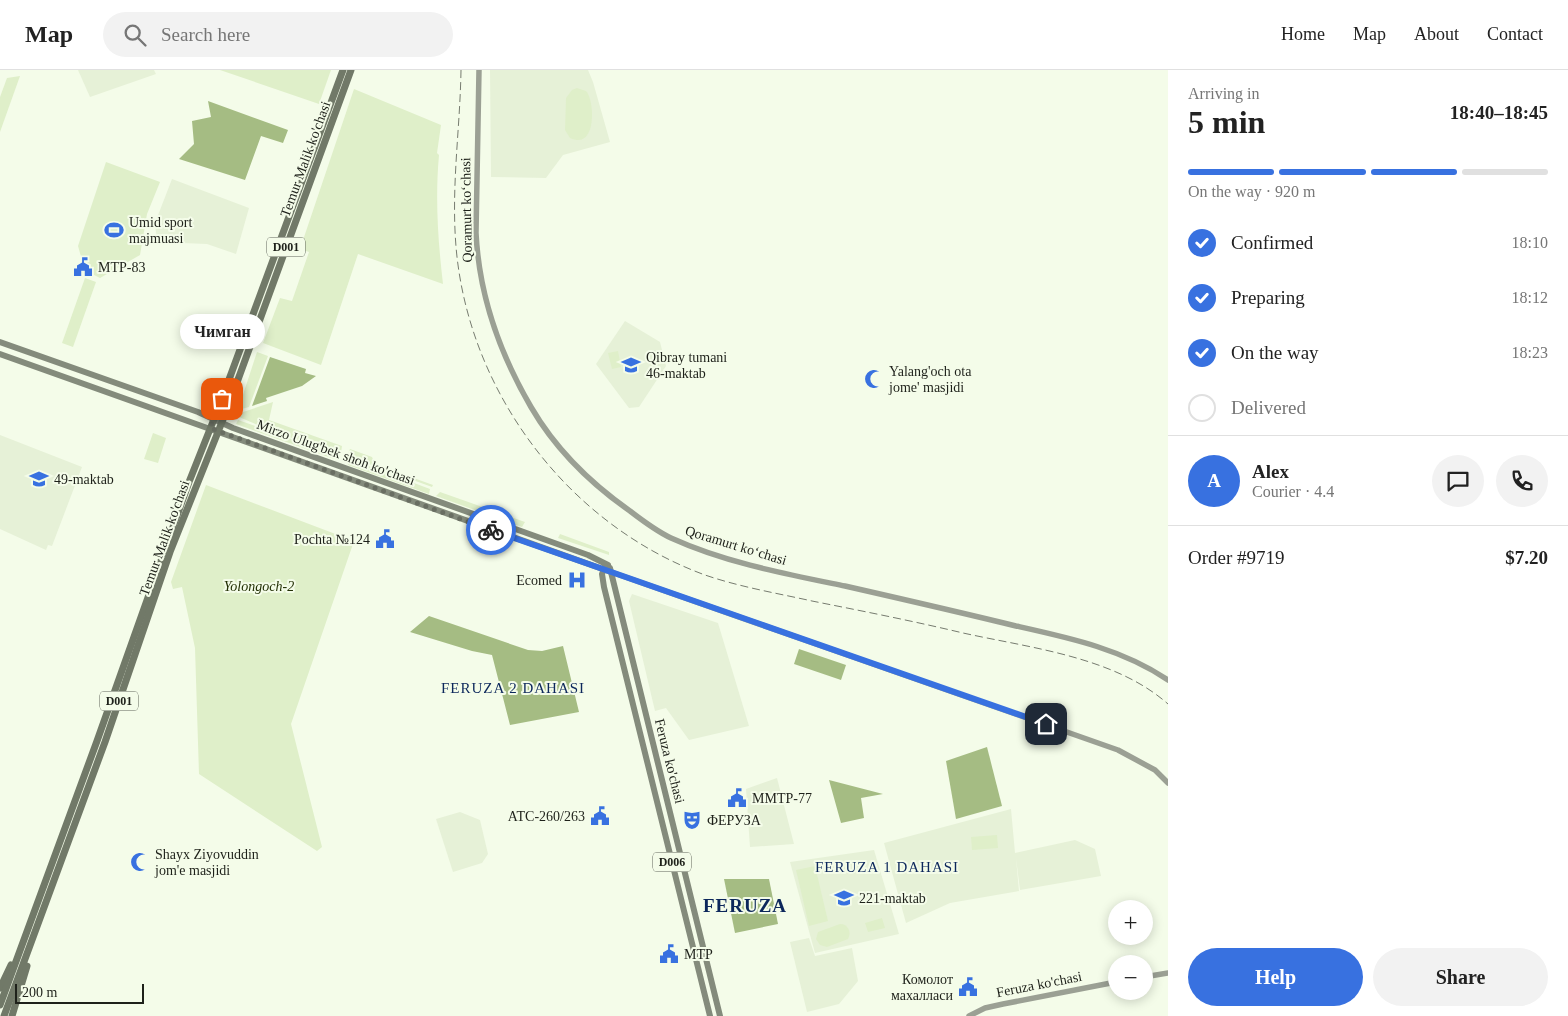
<!DOCTYPE html>
<html lang="en">
<head>
<meta charset="utf-8">
<style>
	:root { --surface:#fff; --page:#f2f2f2; --text:#222; --muted:#767676; --line:#e0e0e0; --accent:#3871e0 }
	body { margin:0; font-family:"Times New Roman",serif; background:var(--page); color:var(--text); height:100vh; display:flex; flex-direction:column; font-size:19px; white-space:nowrap }
	* { box-sizing:border-box; margin:0 }
	p { font-size:16px; color:var(--muted) }
	.icon { flex:none; width:28px; height:28px; fill:none; stroke:currentColor; stroke-width:2; stroke-linecap:round; stroke-linejoin:round }
	.map { position:relative; flex:1; overflow:hidden }
	.side { display:flex; flex-direction:column; background:var(--surface); width:400px }
	.side>* { flex:none }
	.controls { position:absolute; left:1108px; top:830px; display:grid; gap:10px }
	.controls a { display:grid; place-items:center; width:45px; height:45px; border-radius:50%; background:var(--surface); box-shadow:0 2px 12px #0003; font-size:25px }
	.scale { position:absolute; left:15px; bottom:12px; width:129px; box-sizing:border-box; padding-left:5px; border:2px solid #1e211a; border-top:0; font-size:14px; line-height:18px; white-space:nowrap; color:#1e211a; -webkit-text-stroke:4px #f4fce9; paint-order:stroke }
	.pin { position:absolute; display:grid; place-items:center; width:42px; height:42px; color:#fff; margin:-21px; border-radius:10px; box-shadow:0 2px 8px #0006 }
	.courier { position:absolute; display:grid; place-items:center; width:50px; height:50px; margin:-25px; border:4px solid #3871e0; border-radius:50%; background:#fff; color:#222; box-shadow:0 1px 6px #0007 }
	.bubble { position:absolute; height:35px; border-radius:18px; background:var(--surface); box-shadow:0 2px 12px #0003; font-size:16px; font-weight:600; line-height:35px; text-align:center }
	.head em { font-style:normal; font-weight:600 }
	.head div { display:flex; flex-direction:column-reverse }
	.head { display:flex; align-items:center; justify-content:space-between; height:85px; padding:0 20px }
	h1 { font-size:32px; font-weight:600; line-height:38px }
	.bar { display:grid; grid-template-columns:repeat(4,1fr); gap:8px 5px; align-content:center; height:60px; padding:0 20px }
	.bar i { height:6px; border-radius:4px; background:var(--line) }
	.bar .on { background:var(--accent) }
	.bar p { grid-column:span 4 }
	.line { display:flex; align-items:center; gap:12px; padding:0 20px; border-top:1px solid var(--line) }
	.line div { flex:1 }
	.round { display:grid; place-items:center; flex:none; width:52px; height:52px; border-radius:26px; background:var(--page) }
	ol { padding:0 20px; list-style:none }
	li { display:flex; align-items:center; gap:15px; height:55px }
	li p { margin-inline-start:auto }
	li .icon { padding:5px; border-radius:50%; background:var(--accent); color:#fff; stroke-width:4 }
	li:last-child { color:var(--muted) }
	li i { width:28px; height:28px; border:2px solid var(--line); border-radius:50% }
	.button { display:flex; gap:10px; margin-top:auto; padding:10px 20px }
	.button a { flex:1; height:58px; border-radius:30px; background:var(--accent); color:#fff; font-size:20px; font-weight:600; line-height:58px; text-align:center }
	.button a+a { background:var(--page); color:var(--text) }
	header { display:flex; align-items:center; gap:30px; box-sizing:border-box; height:70px; padding:0 25px; background:var(--surface); border-bottom:1px solid var(--line) }
	header strong { font-size:24px }
	nav { display:flex; gap:28px; margin-inline-start:auto; font-size:18px }
	.search { width:350px; height:45px; background:var(--page); display:flex; align-items:center; gap:12px; box-sizing:border-box; padding:0 18px; border-radius:28px; color:var(--muted); font-size:19px }
	main { display:flex; flex:1; min-height:0 }
	.map>svg:first-child { display:block }
	.built { fill:#e6f1d7 }
	.green { fill:#dfefc9 }
	.forest { fill:#a5bc83 }
	.lines { fill:none; stroke-linecap:round; stroke-linejoin:round }
	.secondary { stroke:#9ba094; stroke-width:5.5 }
	.primary { stroke:#848b7c; stroke-width:6 }
	.highway { stroke:#717968; stroke-width:7 }
	.rail { stroke:#767b6f; stroke-width:1; stroke-dasharray:8 4; stroke-linecap:butt }
	.done { stroke:#696e62; stroke-width:5; stroke-dasharray:0 9 }
	.route { stroke:#3871e0; stroke-width:6 }
	.labels { text-anchor:middle; stroke-width:4; stroke-linejoin:round; paint-order:stroke }
	.shield { fill:#f4fce9; stroke:#5e6358; stroke-width:1 }
	.shield-label { font-size:12px; font-weight:bold; fill:#1e211a }
	.street-label { font-size:14px; fill:#1e211a; stroke:#f4fce9 }
	.poi-label { font-size:14px; fill:#1e211a; stroke:#f4fce9; text-anchor:start }
	.park-label { font-size:14px; font-style:italic; fill:#233005; stroke:#f4fce9 }
	.neighbourhood-label { font-size:15px; letter-spacing:1px; fill:#0c275b; stroke:#f4fce9 }
	.district-label { font-size:19px; font-weight:bold; letter-spacing:1px; fill:#0c275b; stroke:#f4fce9 }
</style>
</head>
<body>
<header>
<strong>Map</strong>
<div class="search"><svg class="icon" aria-label="search" viewBox="0 0 24 24"><circle cx="10" cy="10" r="6"/><path d="M15 15l6 6"/></svg>Search here</div>
<nav><a>Home</a><a>Map</a><a>About</a><a>Contact</a></nav>
</header>
<main>
<div class="map">
<svg width="1168" height="946" viewBox="0 0 1168 946">
	<rect width="100%" height="100%" fill="#f4fce9"/>
	<g class="built">
		<polygon points="78,0 154,0 156,4 90,27"/>
		<polygon points="490,0 588,0 593,12 610,72 563,85 546,108 491,107"/>
		<polygon points="172,109 249,138 236,184 207,174 157,172 155,153"/>
		<polygon points="625,251 660,272 666,296 639,337 629,338 596,294"/>
		<polygon points="0,365 82,397 52,476 48,475 46,480 0,459"/>
		<polygon points="632,524 718,553 749,656 689,670 666,638 655,641 629,531"/>
		<polygon points="777,708 794,774 750,777 746,719"/>
		<polygon points="1011,739 1015,783 1075,770 1095,779 1101,806 1020,820 1016,788 1019,821 950,833 906,853 884,773"/>
		<polygon points="460,742 480,750 488,784 482,793 453,802 436,749"/>
		<polygon points="874,780 899,864 815,883 790,792"/>
		<polygon points="809,868 815,886 852,878 858,911 839,934 807,942 790,872"/>
	</g>
	<g class="green">
		<polygon points="220,0 331,0 319,34"/>
		<polygon points="20,6 0,62 0,27 7,8"/>
		<path d="M577,18l9,3c9,9 11,60 -16,47l-5,-8 1,-32 6,-8z"/>
		<path d="M354,19l87,36 -4,28 2,2c-4,44 -1,86 4,129l-85,-30 -37,111 -58,-22 17,-45 12,3 17,-49 -9,-3z"/>
		<polygon points="106,92 160,112 147,144 140,185 100,208 80,198 82,190 78,176"/>
		<polygon points="85,208 96,212 73,277 62,273"/>
		<polygon points="618,281 621,297 612,299 608,283"/>
		<polygon points="257,282 268,286 249,337 238,340"/>
		<polygon points="273,332 269,350 342,376 341,383 279,364 239,347 243,342"/>
		<polygon points="238,350 340,386 334,389 236,354"/>
		<polygon points="153,363 166,368 158,393 144,389"/>
		<polygon points="350,379 372,387 375,394 433,415 432,417 347,386"/>
		<polygon points="347,388 430,419 429,424 348,395"/>
		<polygon points="206,415 354,471 291,654 322,777 317,781 199,704 195,578 182,517 173,519 171,512"/>
		<polygon points="440,422 525,452 522,457 436,426"/>
		<polygon points="560,464 609,482 609,485 558,468"/>
		<polygon points="997,765 998,778 972,780 971,767"/>
		<polygon points="815,796 828,851 809,856 796,800"/>
		<polygon points="882,848 885,858 868,862 865,853"/>
		<path d="M840,854c8,0 12,8 8,15l-21,8 -7,-2 -4,-6 2,-7z"/>
	</g>
	<g class="forest">
		<polygon points="208,31 288,60 283,73 261,66 245,110 179,89 194,74 192,51 211,47"/>
		<polygon points="270,287 306,299 305,303 316,306 302,316 266,328 267,331 252,336"/>
		<polygon points="429,546 528,580 542,581 563,576 579,642 510,655 492,585 472,581 410,562"/>
		<polygon points="799,579 846,595 841,610 794,594"/>
		<polygon points="987,677 1002,736 956,749 946,691"/>
		<polygon points="829,710 883,724 861,728 864,748 841,753"/>
		<polygon points="724,809 769,809 778,854 735,863"/>
	</g>
	<g class="lines">
		<g class="secondary">
			<path d="M479,0l-3,163c3,61 24,121 55,174 25,43 59,76 99,104 13,10 26,20 41,27 55,25 115,36 174,48 57,13 114,26 171,40 54,12 106,23 152,54"/>
			<polyline points="611,502 1118,680 1155,700 1168,713"/>
			<polyline points="1144,907 1168,903"/>
			<polyline points="969,946 985,938 1003,934 1116,912"/>
		</g>
		<g class="primary">
			<polyline points="0,272 198,342 233,358 588,485 608,495"/>
			<polyline points="0,284 611,502"/>
			<polyline points="605,496 602,504 604,517 710,946"/>
			<polyline points="610,498 720,946"/>
		</g>
		<g class="highway">
			<polyline points="0,918 11,895"/>
			<polyline points="0,935 97,671 189,412 220,334 343,0"/>
			<polyline points="4,946 105,672 170,482 228,337 351,0"/>
			<polyline points="12,946 27,896"/>
		</g>
		<path class="rail" d="M461,0c-1,63 -11,123 -4,187 16,141 114,269 248,318 35,12 71,18 107,26 50,10 101,20 151,32 68,15 152,24 205,71"/>
	</g>
	<g class="lines">
		<polyline class="done" points="222,329 210,358 491,460"/>
		<polyline class="route" points="491,460 1046,654"/>
	</g>
	<defs>
		<g id="stadium-bare" transform="scale(1.5)"><path d="M0-5a6.5 5 0 1 0 0 10a6.5 5 0 1 0 0-10ZM-3.5-1.8h7v3.6h-7Z" fill="#3871e0" stroke="#f4fce9" stroke-width="2.5" paint-order="stroke"/></g>
		<g id="civic-bare" transform="scale(1.5)"><path d="M-.6-6.5H3V-4.5H.6V-3L4-1V1h2V6H-6V1h2V-1L-.6-3ZM-1.2 2.5V6h2.4V2.5Z" fill="#3871e0" stroke="#f4fce9" stroke-width="2.5" paint-order="stroke"/></g>
		<g id="school-bare" transform="scale(1.5)"><path d="M0-5L7-2L0 1L-7-2ZM-4 1L0 2.5L4 1V4Q0 6-4 4Z" fill="#3871e0" stroke="#f4fce9" stroke-width="2.5" paint-order="stroke"/></g>
		<g id="mosque-bare" transform="scale(1.5)"><path d="M3.5-4.9A6 6 0 1 0 3.5 4.9A5 5 0 1 1 3.5-4.9Z" fill="#3871e0" stroke="#f4fce9" stroke-width="2.5" paint-order="stroke"/></g>
		<g id="hospital-bare" transform="scale(1.5)"><path d="M-5-5h3v3.5h4V-5h3V5h-3V1.5h-4V5h-3Z" fill="#3871e0" stroke="#f4fce9" stroke-width="2.5" paint-order="stroke"/></g>
		<g id="theatre-bare" transform="scale(1.5)"><path d="M-5-5.5Q0-4 5-5.5V0Q5 5 0 6Q-5 5-5 0ZM-3.3-2.5H-1v1.5H-3.3ZM1-2.5H3.3v1.5H1ZM-2.8 1Q0 5.5 2.8 1Z" fill="#3871e0" stroke="#f4fce9" stroke-width="2.5" paint-order="stroke"/></g>
	</defs>
	<g fill-rule="evenodd">
		<use href="#stadium-bare" x="114" y="160"/>
		<use href="#civic-bare" x="83" y="197"/>
		<use href="#school-bare" x="631" y="295"/>
		<use href="#mosque-bare" x="874" y="309"/>
		<use href="#school-bare" x="39" y="409"/>
		<use href="#civic-bare" x="385" y="469"/>
		<use href="#hospital-bare" x="577" y="510"/>
		<use href="#civic-bare" x="737" y="728"/>
		<use href="#civic-bare" x="600" y="746"/>
		<use href="#theatre-bare" x="692" y="750"/>
		<use href="#mosque-bare" x="140" y="792"/>
		<use href="#school-bare" x="844" y="828"/>
		<use href="#civic-bare" x="669" y="884"/>
		<use href="#civic-bare" x="968" y="917"/>
	</g>
	<g class="labels">
		<g class="shield">
			<rect x="267" y="167.5" width="38" height="19" rx="4"/>
			<rect x="100" y="621.5" width="38" height="19" rx="4"/>
			<rect x="653" y="782.5" width="38" height="19" rx="4"/>
		</g>
		<g class="shield-label">
			<text x="286" y="181">D001</text>
			<text x="119" y="635">D001</text>
			<text x="672" y="796">D006</text>
		</g>
		<g class="street-label">
			<text transform="translate(305 89) rotate(-70)" y="5">Temur Malik ko'chasi</text>
			<text transform="translate(466 140) rotate(-91)" y="5">Qoramurt koʻchasi</text>
			<text transform="translate(336 382) rotate(20)" y="5">Mirzo Ulug'bek shoh ko'chasi</text>
			<text transform="translate(164 468) rotate(-70)" y="5">Temur Malik ko'chasi</text>
			<text transform="translate(736 475) rotate(17)" y="5">Qoramurt koʻchasi</text>
			<text transform="translate(670 691) rotate(76)" y="5">Feruza ko'chasi</text>
			<text transform="translate(1039 914) rotate(-11)" y="5">Feruza ko'chasi</text>
		</g>
		<g class="poi-label">
			<text x="129" y="157">Umid sport<tspan x="129" dy="16">majmuasi</tspan></text>
			<text x="98" y="202">MTP-83</text>
			<text x="646" y="292">Qibray tumani<tspan x="646" dy="16">46-maktab</tspan></text>
			<text x="889" y="306">Yalang'och ota<tspan x="889" dy="16">jome' masjidi</tspan></text>
			<text x="54" y="414">49-maktab</text>
			<text x="370" y="474" text-anchor="end">Pochta №124</text>
			<text x="562" y="515" text-anchor="end">Ecomed</text>
			<text x="752" y="733">MMTP-77</text>
			<text x="585" y="751" text-anchor="end">АТС-260/263</text>
			<text x="707" y="755">ФЕРУЗА</text>
			<text x="155" y="789">Shayx Ziyovuddin<tspan x="155" dy="16">jom'e masjidi</tspan></text>
			<text x="859" y="833">221-maktab</text>
			<text x="684" y="889">MTP</text>
			<text x="953" y="914" text-anchor="end">Комолот<tspan x="953" dy="16">махалласи</tspan></text>
		</g>
		<g class="park-label">
			<text x="259" y="521">Yolongoch-2</text>
		</g>
		<g class="neighbourhood-label">
			<text x="513" y="623">FERUZA 2 DAHASI</text>
			<text x="887" y="802">FERUZA 1 DAHASI</text>
		</g>
		<g class="district-label">
			<text x="745" y="842">FERUZA</text>
		</g>
	</g>
</svg>
<div class="controls">
<a>+</a>
<a>−</a>
</div>
<div class="scale">200 m</div>
<div class="pin" style="left:222px;top:329px;background:#ea580c"><svg class="icon" aria-label="bag" viewBox="0 0 24 24"><path d="M5 8h14l-1 12H6zM9 8a3 3 0 0 1 6 0"/></svg></div>
<div class="pin" style="left:1046px;top:654px;background:#1f2937"><svg class="icon" aria-label="home" viewBox="0 0 24 24"><path d="M3 11l9-7 9 7M6 9v11h12V9"/></svg></div>
<div class="courier" style="left:491px;top:460px"><svg class="icon" aria-label="bike" viewBox="0 0 24 24"><circle cx="6" cy="16" r="4"/><circle cx="18" cy="16" r="4"/><path d="M6 16l4-8h5l3 8M10 8l3 8H6M13 5h3"/></svg></div>
<div class="bubble" style="left:180px;top:244px;width:85px">Чимган</div>
</div>
<section class="side">
<div class="head"><div><h1>5 min</h1><p>Arriving in</p></div><em>18:40–18:45</em></div>
<div class="bar"><i class="on"></i><i class="on"></i><i class="on"></i><i></i><p>On the way · 920 m</p></div>
<ol>
<li><svg class="icon" aria-label="check" viewBox="0 0 24 24"><path d="M5 12l5 5 9-10"/></svg>Confirmed<p>18:10</p></li>
<li><svg class="icon" aria-label="check" viewBox="0 0 24 24"><path d="M5 12l5 5 9-10"/></svg>Preparing<p>18:12</p></li>
<li><svg class="icon" aria-label="check" viewBox="0 0 24 24"><path d="M5 12l5 5 9-10"/></svg>On the way<p>18:23</p></li>
<li><i></i>Delivered</li>
</ol>
<div class="line" style="height:90px"><b class="round" style="background:var(--accent);color:#fff">A</b><div><b>Alex</b><p>Courier · 4.4</p></div><a class="round"><svg class="icon" aria-label="chat" viewBox="0 0 24 24"><path d="M4 5h16v11H9l-5 4z"/></svg></a><a class="round"><svg class="icon" aria-label="phone" viewBox="0 0 24 24"><path d="M5 4h4l2 5-3 2q2 4 5 5l2-3 5 2v4C11 20 4 13 5 4z"/></svg></a></div>
<div class="line" style="height:65px"><div>Order #9719</div><b>$7.20</b></div>
<div class="button"><a>Help</a><a>Share</a></div>
</section>
</main>
</body>
</html>
